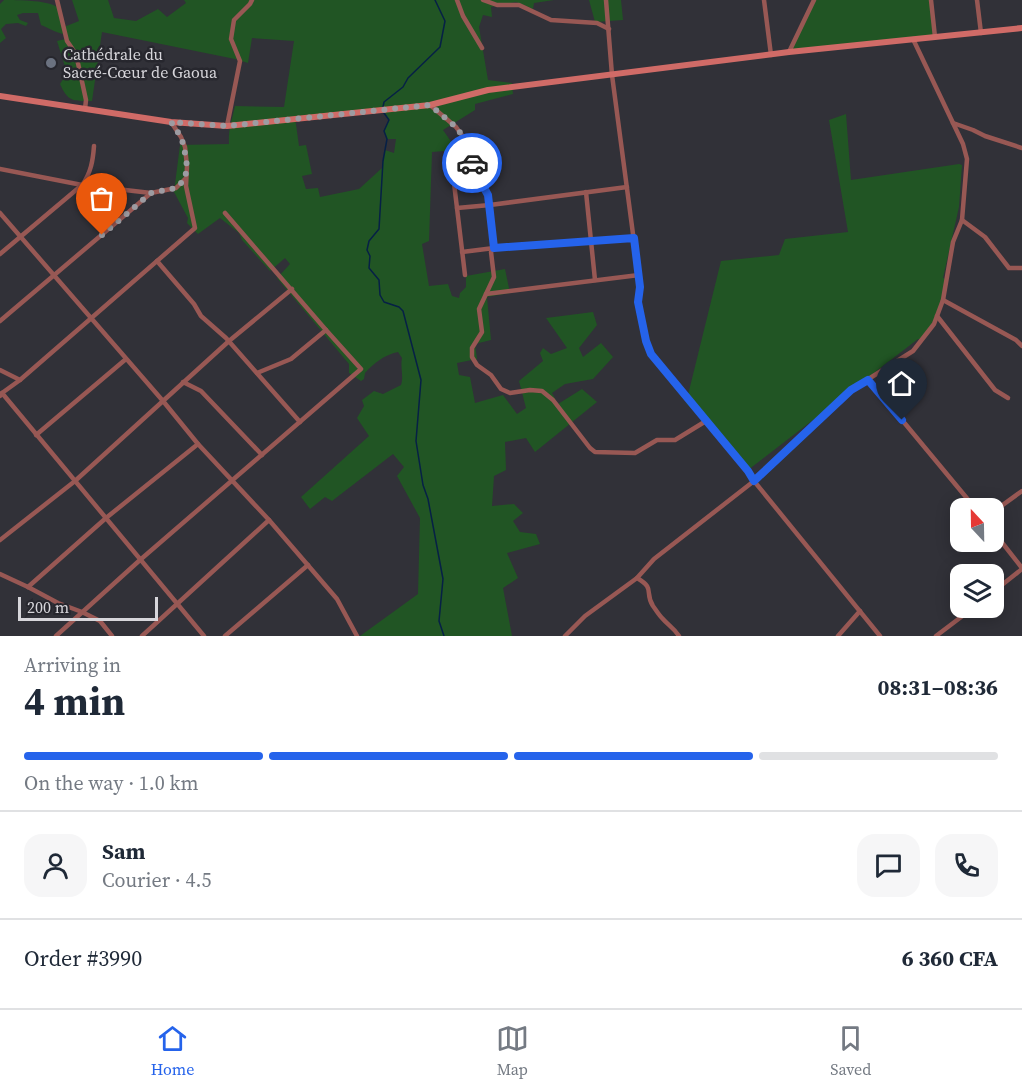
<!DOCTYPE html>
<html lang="en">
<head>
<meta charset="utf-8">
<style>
	:root { --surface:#fff; --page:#f6f6f7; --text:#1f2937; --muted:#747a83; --line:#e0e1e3; --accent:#2563eb }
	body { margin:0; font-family:"Source Serif 4",serif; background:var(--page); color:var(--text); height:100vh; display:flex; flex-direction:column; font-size:22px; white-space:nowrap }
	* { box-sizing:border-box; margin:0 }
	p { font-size:20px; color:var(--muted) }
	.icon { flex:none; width:33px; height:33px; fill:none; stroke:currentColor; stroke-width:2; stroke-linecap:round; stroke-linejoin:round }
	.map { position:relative; height:636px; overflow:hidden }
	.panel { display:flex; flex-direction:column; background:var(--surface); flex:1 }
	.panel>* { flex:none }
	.needle { width:39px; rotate:338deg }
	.controls { position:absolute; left:950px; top:498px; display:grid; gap:12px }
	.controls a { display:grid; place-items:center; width:54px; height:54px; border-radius:12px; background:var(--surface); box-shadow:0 3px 15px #0003; font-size:30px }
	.scale { position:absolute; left:18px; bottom:15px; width:140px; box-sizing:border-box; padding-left:6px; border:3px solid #d7d6db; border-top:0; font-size:16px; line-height:21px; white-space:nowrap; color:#d7d6db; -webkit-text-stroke:4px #27272e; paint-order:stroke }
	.pin { position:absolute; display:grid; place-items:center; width:51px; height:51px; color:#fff; margin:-62px -26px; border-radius:50% 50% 50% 0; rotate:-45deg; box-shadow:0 0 6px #0007 }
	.pin .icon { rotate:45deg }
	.courier { position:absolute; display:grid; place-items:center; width:60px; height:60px; margin:-30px; border:4px solid #2563eb; border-radius:50%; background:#fff; color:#222; box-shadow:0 2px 8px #0007 }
	.head em { font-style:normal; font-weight:700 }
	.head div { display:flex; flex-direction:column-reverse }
	.head { display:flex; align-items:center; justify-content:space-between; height:102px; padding:0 24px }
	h1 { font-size:39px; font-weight:700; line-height:45px }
	.bar { display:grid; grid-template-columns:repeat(4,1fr); gap:9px 6px; align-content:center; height:72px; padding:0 24px }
	.bar i { height:8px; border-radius:4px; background:var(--line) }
	.bar .active { background:var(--accent) }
	.bar p { grid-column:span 4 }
	.line { display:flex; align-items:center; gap:15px; padding:0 24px; border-top:2px solid var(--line) }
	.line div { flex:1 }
	.round { display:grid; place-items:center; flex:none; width:63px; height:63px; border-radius:18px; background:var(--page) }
	.dock { display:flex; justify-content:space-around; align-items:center; height:84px; border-top:2px solid var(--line); background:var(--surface); font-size:16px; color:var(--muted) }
	.dock a { display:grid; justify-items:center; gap:3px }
	.dock .active { color:var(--accent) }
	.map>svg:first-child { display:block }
	.green { fill:#215524; fill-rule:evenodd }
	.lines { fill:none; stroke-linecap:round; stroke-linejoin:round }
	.stream { stroke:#062046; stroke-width:1.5 }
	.street { stroke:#985854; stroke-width:4.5 }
	.secondary { stroke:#d06b67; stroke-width:6 }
	.done { stroke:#9d9ca2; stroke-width:6; stroke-dasharray:0 10.8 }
	.route { stroke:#2563eb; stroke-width:8 }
	.worship-dot { fill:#6b7280; stroke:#27272e; stroke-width:2 }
	.labels { text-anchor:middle; stroke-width:5; stroke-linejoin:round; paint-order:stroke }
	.poi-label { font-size:16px; fill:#d7d6db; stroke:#27272e; text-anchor:start }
</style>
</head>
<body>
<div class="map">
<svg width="1022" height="636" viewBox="0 0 1022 636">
	<rect width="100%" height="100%" fill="#313138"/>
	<g class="green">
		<path d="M4,0c13,0 49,0 55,9 2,5 3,12 5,18l15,-6 -7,-21h36l6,18 22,3 22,-12 9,8 19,-14 -2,-3h370l-20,3 -1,6 -17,-7 -25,5 1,10 -9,-2 -4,12 9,53 24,3 1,11 -38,10v6l-32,20 14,20 -25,2 -3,89 -7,3 7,42 19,-2 4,12 7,2 1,-5 6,-6v-11l39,-7 5,24 -23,4 4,43 -16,4 2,15 -20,4 2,12 11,2 5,26 28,-8 14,19 9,-6 -7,-27 24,-20 -3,-8 3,-5 8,6 16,-6 -21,-30 47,-6 4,13 -18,23 4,9 18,-14 12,14 -20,22 -28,5 -13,9 6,11 24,-15 15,13 -62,50 -9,-14 -21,4 1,28 -12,6 -2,30 22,-2 9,9 -10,8 7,11 16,2 4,10 -33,9 11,25 -15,10 9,48h-152l58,-42 2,-76 -23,-42 7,-9 -11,-13 -61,47 -7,-4 -15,12 -9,-12 68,-61 -12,-18 7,-12 -2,-6 12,-9 9,3 18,-9c3,-9 -1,-17 1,-27l-4,-6c-14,3 -24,11 -33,21l-1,6 -3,2 -12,-8v-9l-72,-86 13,-14 -5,-6 -15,13 -28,-31 -3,-7 -19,-15 -22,16 -11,-11 1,-5 -14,-26 6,-47 49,-1c-1,-14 3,-24 6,-38l49,1 10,-66 -42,-3 -4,25 -13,-4 -133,-27 -10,69c-19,0 -24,1 -32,-17l7,-11 -10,-32 8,-2 -1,-5c-8,-1 -15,-6 -23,-9l-3,-12h-15l-6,2 3,5 8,3 -2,3 -8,-3 -12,1 -5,5 5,9 -6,5v-39zM383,109l6,11 -5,11 3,8h9l-2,14 -9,-3 -3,18 -23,21 -39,8 -2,-9 -12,1 -4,-13 10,-2 -6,-29 -7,1 -4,-29z"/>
		<polygon points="589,0 621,0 623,20 595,22"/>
		<polygon points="814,0 931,0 935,37 789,52"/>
		<polygon points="846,114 851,180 959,164 962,165 959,207 943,278 947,279 934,324 922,339 918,339 748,470 686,403 721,261 779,255 785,239 848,232 829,120"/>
	</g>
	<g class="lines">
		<g class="stream">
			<polyline points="383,107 384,102 403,87 408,78 440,47 445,21 435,0"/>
			<polyline points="384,113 389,120 384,131 387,139 383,161 379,229 369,241 367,250 370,256 369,268 379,280 380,295 384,302 399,307 403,311 421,380 416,441 423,485 428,499 443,579 439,621 444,636"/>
		</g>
		<g class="street">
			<polyline points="57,0 67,41 76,54 86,100 85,109"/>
			<polyline points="457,0 463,16 482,48"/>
			<polyline points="483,0 497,5 519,5 551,20 597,23 609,29"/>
			<polyline points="606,0 612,75 640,287 638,302 646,341 651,354 748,472 754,481 880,636"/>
			<polyline points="764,0 771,55"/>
			<polyline points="931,0 935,37"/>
			<polyline points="977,0 981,33"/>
			<polyline points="789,52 814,0"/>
			<polyline points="430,105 456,127 469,145 474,170 488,195 494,248 491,252 494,277 479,309 482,332 472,348 472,357 477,365 491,375 501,389 510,393 530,390 542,391 553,400 590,448 595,452 635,453 657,440 675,440 706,421"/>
			<polyline points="953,123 973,130 985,136 1022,148"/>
			<polyline points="227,126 240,61 231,39 234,20 250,4 252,0"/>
			<polyline points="0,169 82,185 151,193 176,188 185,179"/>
			<polyline points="586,192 595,280"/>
			<polyline points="457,208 490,205 627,187"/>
			<polyline points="0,213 163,401 198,444 269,520 337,599 357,636"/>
			<polyline points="962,220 985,237 1009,268 1022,268"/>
			<polyline points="462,252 494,248 634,238"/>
			<path d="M0,254l82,-69c9,-12 11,-25 12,-39"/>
			<polyline points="157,261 194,304 201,316 226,338 300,422"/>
			<polyline points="465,275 454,183 474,170"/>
			<polyline points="486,294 639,275"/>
			<polyline points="943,300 1016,340 1022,346"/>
			<polyline points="937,316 995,390 1008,398"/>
			<polyline points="0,321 151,193"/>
			<polyline points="0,370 20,380"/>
			<polyline points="257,373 291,359 326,330"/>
			<polyline points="868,379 975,508"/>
			<polyline points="183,382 201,391 262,455"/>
			<polyline points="2,393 204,636"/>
			<polyline points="0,396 2,393 20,380 195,228 186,186 187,166 185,147 181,137 171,122"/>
			<polyline points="36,435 126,359"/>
			<polyline points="993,512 1022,491"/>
			<polyline points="993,531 1022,568"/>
			<polyline points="0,540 75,481 229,341 292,289"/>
			<polyline points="0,574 28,587 58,603 82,612 100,621 112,636"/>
			<path d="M637,578c19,11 7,14 16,28 3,4 6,9 9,12 7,8 11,9 17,18"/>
			<polyline points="28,587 106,518 198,444"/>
			<polyline points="993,592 1022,569"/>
			<polyline points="56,636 140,560 361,369 326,330 225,213"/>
			<polyline points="142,636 269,520"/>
			<polyline points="225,636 308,565"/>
			<polyline points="565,636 585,616 637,578 654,559 754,481 851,390 913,351 934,324 943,300 953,242 962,220 967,159 963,144 913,39"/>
			<polyline points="838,636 860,611"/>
			<polyline points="936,636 973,608"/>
		</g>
		<polyline class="secondary" points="0,96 171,122 227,126 430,105 488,90 789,52 1022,28"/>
	</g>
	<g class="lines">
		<polyline class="done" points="102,235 151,193 176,188 185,179 187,166 184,147 181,137 171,122 227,126 430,105 456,127 469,145 472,163"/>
		<polyline class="route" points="472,163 474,170 488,195 494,248 634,238 640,287 638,302 646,341 651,354 748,471 754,481 851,390 868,380 902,420"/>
	</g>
	<circle class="worship-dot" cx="51" cy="63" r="6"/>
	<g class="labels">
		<g class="poi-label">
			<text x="63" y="60">Cathédrale du<tspan x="63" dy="18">Sacré-Cœur de Gaoua</tspan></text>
		</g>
	</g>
</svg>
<div class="controls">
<a><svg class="needle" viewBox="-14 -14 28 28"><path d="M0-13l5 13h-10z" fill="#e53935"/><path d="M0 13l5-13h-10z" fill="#747a83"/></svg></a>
<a><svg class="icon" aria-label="layers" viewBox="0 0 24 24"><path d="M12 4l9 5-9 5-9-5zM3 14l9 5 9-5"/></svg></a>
</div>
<div class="scale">200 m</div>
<div class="pin" style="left:102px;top:235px;background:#ea580c"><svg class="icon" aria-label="bag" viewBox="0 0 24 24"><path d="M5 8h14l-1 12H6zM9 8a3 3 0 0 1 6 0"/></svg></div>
<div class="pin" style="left:902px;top:420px;background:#1f2937"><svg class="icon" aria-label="home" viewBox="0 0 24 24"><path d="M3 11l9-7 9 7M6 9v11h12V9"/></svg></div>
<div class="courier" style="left:472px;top:163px"><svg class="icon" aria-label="car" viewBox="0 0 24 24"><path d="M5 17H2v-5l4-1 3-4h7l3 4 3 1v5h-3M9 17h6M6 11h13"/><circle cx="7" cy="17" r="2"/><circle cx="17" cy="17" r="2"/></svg></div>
</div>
<section class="panel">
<div class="head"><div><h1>4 min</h1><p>Arriving in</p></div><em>08:31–08:36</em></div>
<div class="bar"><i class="active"></i><i class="active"></i><i class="active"></i><i></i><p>On the way · 1.0 km</p></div>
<div class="line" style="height:108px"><a class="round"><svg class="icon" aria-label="person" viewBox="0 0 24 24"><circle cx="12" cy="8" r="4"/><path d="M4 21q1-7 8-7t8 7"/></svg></a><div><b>Sam</b><p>Courier · 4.5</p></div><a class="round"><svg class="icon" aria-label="chat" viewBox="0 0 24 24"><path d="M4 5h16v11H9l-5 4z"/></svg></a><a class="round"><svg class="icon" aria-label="phone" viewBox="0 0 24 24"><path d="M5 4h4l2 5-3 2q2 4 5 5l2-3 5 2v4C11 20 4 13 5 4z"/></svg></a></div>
<div class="line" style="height:78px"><div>Order #3990</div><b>6 360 CFA</b></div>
</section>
<nav class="dock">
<a class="active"><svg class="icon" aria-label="home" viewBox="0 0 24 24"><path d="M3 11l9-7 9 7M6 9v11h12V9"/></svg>Home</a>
<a><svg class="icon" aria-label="map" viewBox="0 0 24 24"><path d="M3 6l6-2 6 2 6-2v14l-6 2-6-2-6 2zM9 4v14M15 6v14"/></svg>Map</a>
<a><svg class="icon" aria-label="saved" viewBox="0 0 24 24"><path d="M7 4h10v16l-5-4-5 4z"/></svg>Saved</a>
</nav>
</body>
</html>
